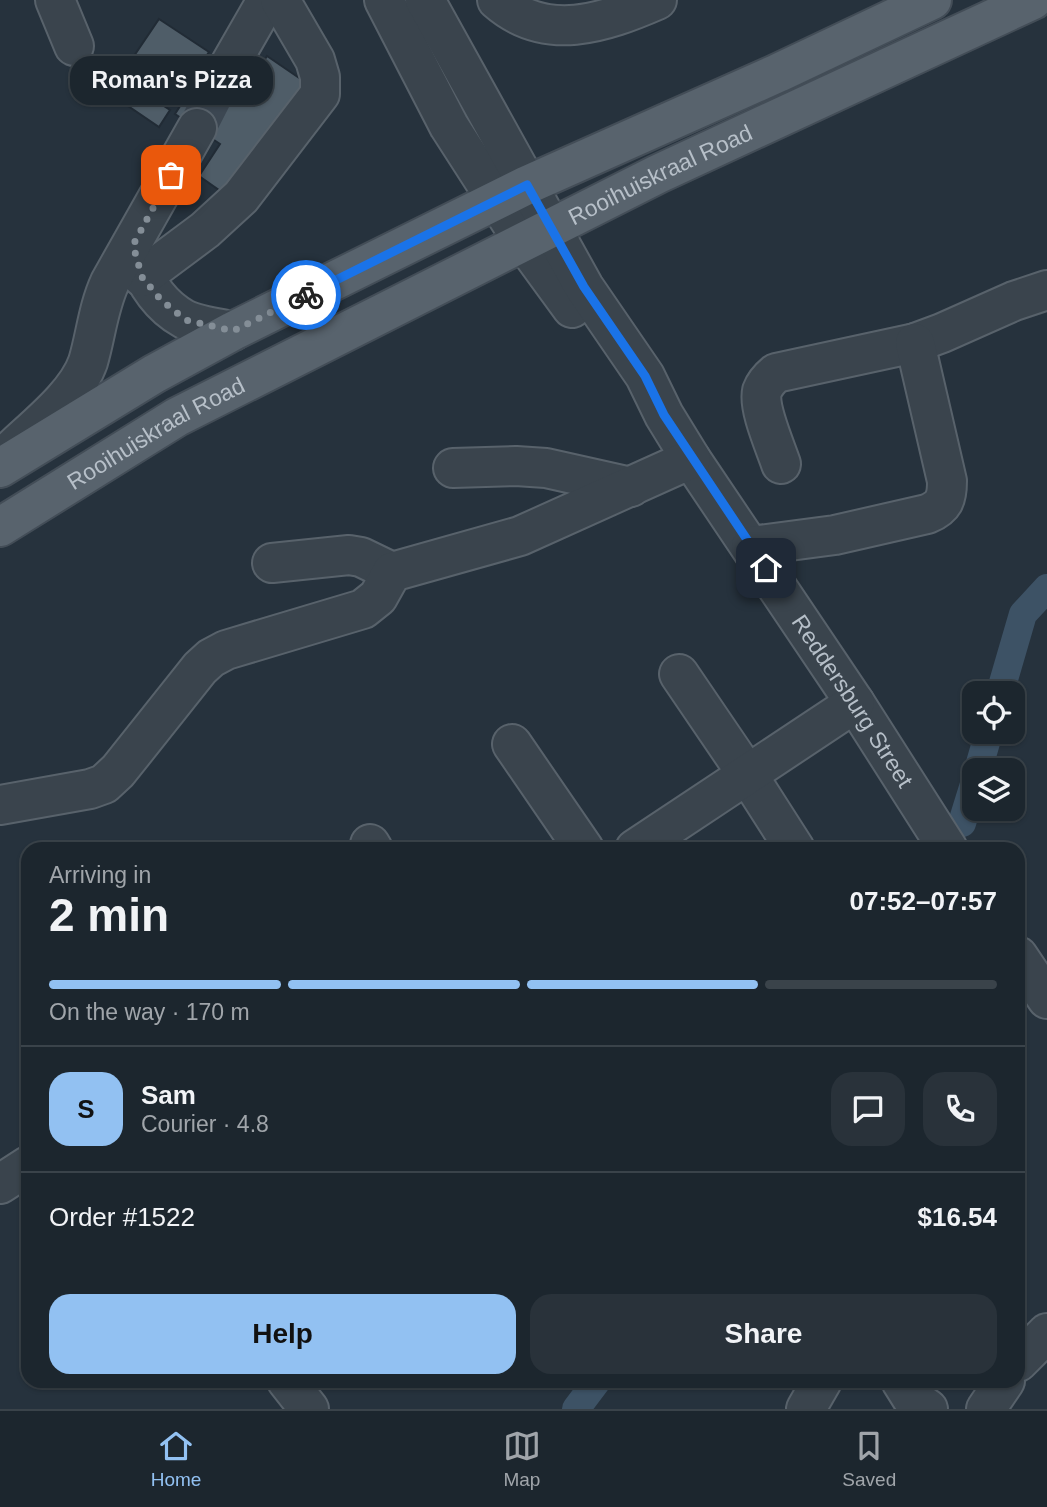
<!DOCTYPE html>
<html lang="en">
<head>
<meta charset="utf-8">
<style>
	:root { --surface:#1c262e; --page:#29323a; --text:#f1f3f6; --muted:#a0a5aa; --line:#3a434a; --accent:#92c1f2 }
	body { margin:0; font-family:Arial,sans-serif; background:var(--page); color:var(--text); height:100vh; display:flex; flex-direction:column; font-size:26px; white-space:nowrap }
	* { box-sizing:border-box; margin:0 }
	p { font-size:23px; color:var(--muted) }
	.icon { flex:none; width:38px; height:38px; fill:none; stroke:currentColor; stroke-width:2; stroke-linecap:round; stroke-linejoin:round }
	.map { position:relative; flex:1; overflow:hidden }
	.panel { position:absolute; left:21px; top:842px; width:1004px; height:546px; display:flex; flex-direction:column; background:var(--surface); border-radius:21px; box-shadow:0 2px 5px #0004,0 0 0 2px var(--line) }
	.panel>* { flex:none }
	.fabs { position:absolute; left:962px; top:681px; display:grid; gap:14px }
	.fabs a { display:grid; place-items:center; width:63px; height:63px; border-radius:14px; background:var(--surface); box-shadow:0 2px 5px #0004,0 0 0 2px var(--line); font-size:35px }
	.pin { position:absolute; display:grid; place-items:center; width:60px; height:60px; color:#fff; margin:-30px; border-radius:14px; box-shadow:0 4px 10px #0006 }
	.courier { position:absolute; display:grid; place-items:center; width:70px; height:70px; margin:-35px; border:5px solid #1a73e8; border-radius:50%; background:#fff; color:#222; box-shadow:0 2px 9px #0007 }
	.bubble { position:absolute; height:49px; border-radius:21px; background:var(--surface); box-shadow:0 2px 5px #0004,0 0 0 2px var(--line); font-size:23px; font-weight:700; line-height:49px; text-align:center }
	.summary em { font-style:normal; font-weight:700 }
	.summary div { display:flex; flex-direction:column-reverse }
	.summary { display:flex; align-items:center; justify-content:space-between; height:119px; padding:0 28px }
	h1 { font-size:46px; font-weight:700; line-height:52px }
	.bar { display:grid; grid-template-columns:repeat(4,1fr); gap:10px 7px; align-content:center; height:84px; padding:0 28px }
	.bar i { height:9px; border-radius:5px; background:var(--line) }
	.bar .selected { background:var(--accent) }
	.bar p { grid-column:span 4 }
	.line { display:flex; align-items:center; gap:18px; padding:0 28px; border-top:2px solid var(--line) }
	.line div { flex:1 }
	.round { display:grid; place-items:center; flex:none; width:74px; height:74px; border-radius:21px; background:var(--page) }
	.cta { display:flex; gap:14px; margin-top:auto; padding:14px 28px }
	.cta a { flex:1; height:80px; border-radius:21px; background:var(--accent); color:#111; font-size:28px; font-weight:700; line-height:80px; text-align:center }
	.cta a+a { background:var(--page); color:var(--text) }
	.tabs { display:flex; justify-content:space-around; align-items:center; height:98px; border-top:2px solid var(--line); background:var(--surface); font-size:19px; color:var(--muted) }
	.tabs a { display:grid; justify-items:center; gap:4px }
	.tabs .selected { color:var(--accent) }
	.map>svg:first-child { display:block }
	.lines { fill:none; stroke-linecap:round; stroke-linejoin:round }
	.canal { stroke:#3d5265; stroke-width:28 }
	.building { fill:#4f5d68; stroke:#212b35; stroke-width:2 }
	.minor-tunnel { stroke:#3c4752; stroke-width:38; stroke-dasharray:38 19; stroke-linecap:butt }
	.minor-casing { stroke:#58626b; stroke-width:42 }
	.major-casing { stroke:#434d57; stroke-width:42 }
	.minor { stroke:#3a444d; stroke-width:38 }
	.major { stroke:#58636d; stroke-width:38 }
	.done { stroke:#848e97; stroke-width:7; stroke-dasharray:0 12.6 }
	.route { stroke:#1a73e8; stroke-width:9 }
	.labels { text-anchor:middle; stroke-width:5; stroke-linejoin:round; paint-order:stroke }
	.street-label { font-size:23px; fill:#b6bfc8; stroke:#1f2933 }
</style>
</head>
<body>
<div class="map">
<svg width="1047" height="1409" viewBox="0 0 1047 1409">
	<rect width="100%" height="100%" fill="#26323d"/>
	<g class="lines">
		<g class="canal">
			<polyline points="1000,693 1023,614 1047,588"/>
			<polyline points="978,770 989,732"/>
			<polyline points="962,823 975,781"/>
			<polyline points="576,1409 597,1381"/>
		</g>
	</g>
	<g class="building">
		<polygon points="159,19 209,52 201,64 192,57 161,104 170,110 159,127 109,93"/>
		<polygon points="267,56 305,82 229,197 199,176 220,144 175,114 207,64 246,89"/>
	</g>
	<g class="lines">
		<polyline class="minor-tunnel" points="197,128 224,75"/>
		<g class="minor-casing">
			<g id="minor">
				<polyline points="55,0 74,46"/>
				<polyline points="384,0 449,126 523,241 572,308"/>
				<path id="s1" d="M425,0l159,287 61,89 19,39 27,44 164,244 93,146"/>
				<path d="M497,0c49,43 107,23 160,0"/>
				<polyline points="224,75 267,0"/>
				<path d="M135,254c9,27 24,51 49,65 14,7 34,9 49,12"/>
				<polyline points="142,277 205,230 241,197 320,94 320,77 315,60 280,0"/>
				<path d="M5,456c26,-26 71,-59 83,-94 8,-27 10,-54 22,-80l87,-154"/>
				<path d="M781,464c-6,-18 -23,-56 -19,-73 3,-8 8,-13 14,-18l139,-30 27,-10 72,-32 33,-11"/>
				<polyline points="453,468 516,466 546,468 631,487"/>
				<path d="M751,546l84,-11 92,-21c17,-7 20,-15 20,-33l-32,-138"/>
				<polyline points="272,563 349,555 361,557 392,572"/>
				<polyline points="679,674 747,774 795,849"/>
				<polyline points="512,744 584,849"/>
				<polyline points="0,805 90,789 104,784 118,771 200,668 211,658 226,650 363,609 378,597 392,572 520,536 691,459"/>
				<polyline points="370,844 373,849"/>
				<polyline points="635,849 855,703"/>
				<polyline points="1018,956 1047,999"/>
				<polyline points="0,1184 28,1166"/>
				<polyline points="1018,1362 1047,1333"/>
				<polyline points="287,1381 309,1409"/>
				<polyline points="901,1381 911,1397 928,1409"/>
				<polyline points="806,1409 822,1381"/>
				<polyline points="986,1409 1005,1381"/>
			</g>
		</g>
		<g class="major-casing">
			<g id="major">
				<polyline points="0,468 154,374 233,331 527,185 778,73 932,0"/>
				<path id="s2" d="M0,527l177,-110 481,-243 375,-174"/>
			</g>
		</g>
		<use href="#minor" class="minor"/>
		<use href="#major" class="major"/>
	</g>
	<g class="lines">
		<polyline class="done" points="171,175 133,245 142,277 161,300 186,320 233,331 306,295"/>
		<polyline class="route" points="306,295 527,185 584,287 645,376 664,415 766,568"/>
	</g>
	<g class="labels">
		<g class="street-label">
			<text dy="8" stroke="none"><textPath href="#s2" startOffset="749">Rooihuiskraal Road</textPath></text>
			<text dy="8" stroke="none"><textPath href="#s2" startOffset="182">Rooihuiskraal Road</textPath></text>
			<text dy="8" stroke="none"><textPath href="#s1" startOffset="822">Reddersburg Street</textPath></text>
		</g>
	</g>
</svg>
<div class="fabs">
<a><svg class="icon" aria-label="locate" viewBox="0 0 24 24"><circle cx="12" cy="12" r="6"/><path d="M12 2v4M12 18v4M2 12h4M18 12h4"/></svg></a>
<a><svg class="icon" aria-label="layers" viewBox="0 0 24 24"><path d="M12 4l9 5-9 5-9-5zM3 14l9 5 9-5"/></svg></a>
</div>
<div class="pin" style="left:171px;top:175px;background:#ea580c"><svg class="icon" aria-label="bag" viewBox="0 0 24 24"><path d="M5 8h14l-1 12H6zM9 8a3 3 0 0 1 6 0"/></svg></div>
<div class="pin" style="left:766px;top:568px;background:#1f2937"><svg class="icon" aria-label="home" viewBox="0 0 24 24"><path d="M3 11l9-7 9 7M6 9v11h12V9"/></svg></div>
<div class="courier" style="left:306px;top:295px"><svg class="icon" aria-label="bike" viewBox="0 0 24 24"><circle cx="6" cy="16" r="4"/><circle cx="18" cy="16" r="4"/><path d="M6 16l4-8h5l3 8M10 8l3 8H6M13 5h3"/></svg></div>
<div class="bubble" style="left:70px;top:56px;width:203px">Roman's Pizza</div>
<section class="panel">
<div class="summary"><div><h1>2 min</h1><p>Arriving in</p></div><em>07:52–07:57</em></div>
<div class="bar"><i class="selected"></i><i class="selected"></i><i class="selected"></i><i></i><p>On the way · 170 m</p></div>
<div class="line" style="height:126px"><b class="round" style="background:var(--accent);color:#111">S</b><div><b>Sam</b><p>Courier · 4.8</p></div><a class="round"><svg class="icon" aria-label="chat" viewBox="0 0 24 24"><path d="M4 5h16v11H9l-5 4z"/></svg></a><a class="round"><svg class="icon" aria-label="phone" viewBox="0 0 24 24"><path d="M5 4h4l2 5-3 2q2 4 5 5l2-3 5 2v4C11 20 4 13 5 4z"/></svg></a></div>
<div class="line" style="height:91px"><div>Order #1522</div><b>$16.54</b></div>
<div class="cta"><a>Help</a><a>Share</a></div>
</section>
</div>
<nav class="tabs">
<a class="selected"><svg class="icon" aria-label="home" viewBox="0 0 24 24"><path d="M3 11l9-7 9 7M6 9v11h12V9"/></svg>Home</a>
<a><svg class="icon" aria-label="map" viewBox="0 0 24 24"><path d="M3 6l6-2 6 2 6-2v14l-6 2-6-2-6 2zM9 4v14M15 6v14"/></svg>Map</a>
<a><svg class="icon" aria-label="saved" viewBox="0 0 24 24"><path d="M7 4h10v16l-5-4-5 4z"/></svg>Saved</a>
</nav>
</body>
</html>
